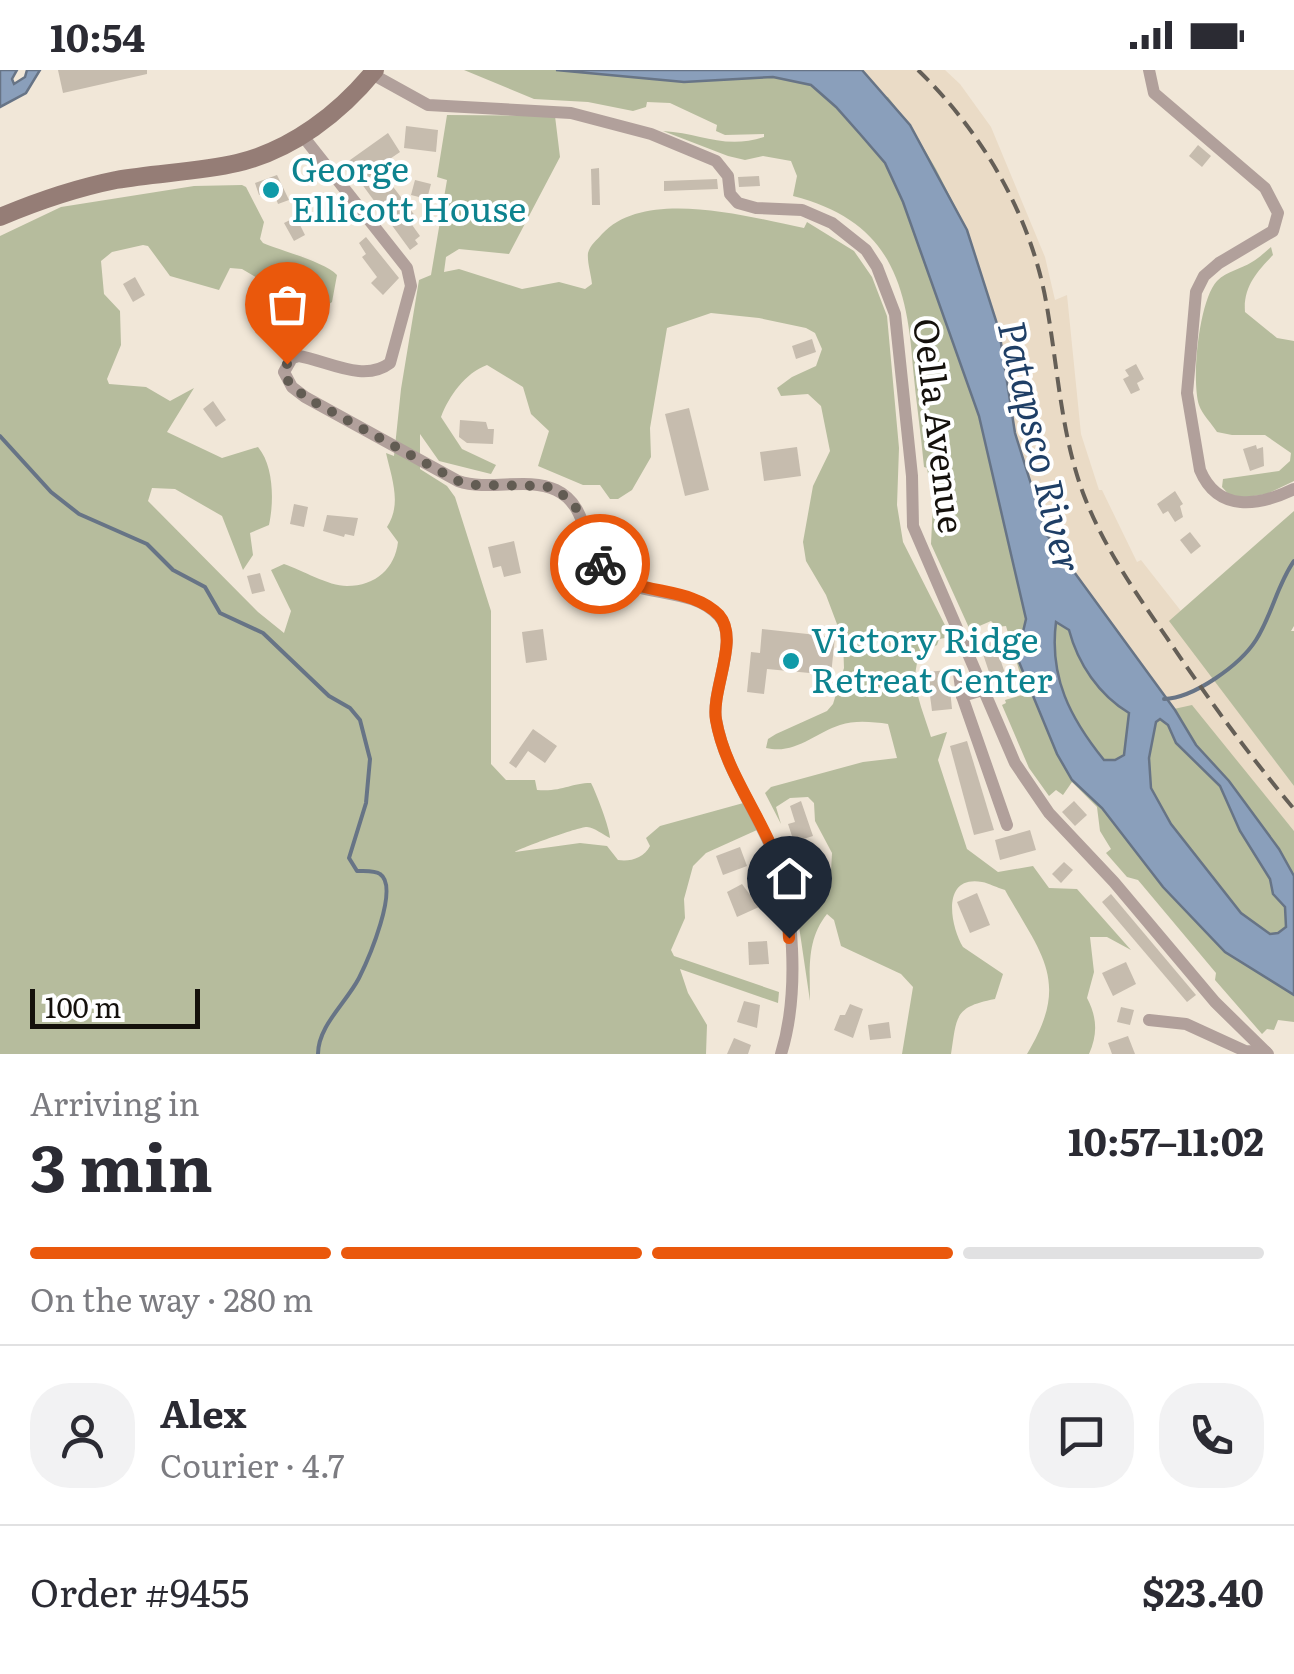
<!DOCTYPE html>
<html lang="en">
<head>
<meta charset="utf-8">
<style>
	:root { --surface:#fff; --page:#f2f2f3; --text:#2b2b33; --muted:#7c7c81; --line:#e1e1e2; --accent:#ea580c }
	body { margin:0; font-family:Literata,serif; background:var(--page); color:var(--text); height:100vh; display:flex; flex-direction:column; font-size:38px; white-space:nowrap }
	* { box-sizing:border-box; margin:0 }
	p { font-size:32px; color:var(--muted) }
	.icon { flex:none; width:55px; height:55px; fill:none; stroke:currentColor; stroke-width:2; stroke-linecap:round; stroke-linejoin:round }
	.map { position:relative; height:984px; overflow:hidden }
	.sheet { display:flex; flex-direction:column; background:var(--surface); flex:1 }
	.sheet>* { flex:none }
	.scale { position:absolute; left:30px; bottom:25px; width:170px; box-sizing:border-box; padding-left:10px; border:5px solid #15110c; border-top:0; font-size:28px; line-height:35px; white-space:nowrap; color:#15110c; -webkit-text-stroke:8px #fff; paint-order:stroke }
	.pin { position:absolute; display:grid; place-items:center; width:85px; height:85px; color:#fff; margin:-102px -42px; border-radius:50% 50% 50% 0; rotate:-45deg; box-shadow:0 0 10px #0007 }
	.pin .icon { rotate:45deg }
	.courier { position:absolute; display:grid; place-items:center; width:100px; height:100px; margin:-50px; border:8px solid #ea580c; border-radius:50%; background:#fff; color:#222; box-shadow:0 2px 12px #0007 }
	.overview em { font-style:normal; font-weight:700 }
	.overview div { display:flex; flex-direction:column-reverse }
	.overview { display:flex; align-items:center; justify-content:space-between; height:170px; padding:0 30px }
	h1 { font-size:65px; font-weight:700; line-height:75px }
	.bar { display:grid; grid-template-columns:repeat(4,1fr); gap:15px 10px; align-content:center; height:120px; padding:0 30px }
	.bar i { height:12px; border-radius:8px; background:var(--line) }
	.bar .current { background:var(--accent) }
	.bar p { grid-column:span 4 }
	.line { display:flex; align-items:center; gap:25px; padding:0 30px; border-top:2px solid var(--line) }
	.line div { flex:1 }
	.round { display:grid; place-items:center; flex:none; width:105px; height:105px; border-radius:40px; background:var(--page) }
	.status { display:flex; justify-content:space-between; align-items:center; height:70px; padding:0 50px; background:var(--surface); direction:ltr }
	.status svg { height:28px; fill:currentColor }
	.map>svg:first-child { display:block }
	.built { fill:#eadbc6 }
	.green { fill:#b6bc9d }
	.water { fill:#8a9fbb; stroke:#677486; stroke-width:2.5; fill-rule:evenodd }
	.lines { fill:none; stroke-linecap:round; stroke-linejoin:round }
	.stream { stroke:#677486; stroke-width:4 }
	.building { fill:#c6bcae }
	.minor { stroke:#b1a09b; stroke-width:12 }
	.secondary { stroke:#957d76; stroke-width:18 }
	.rail { stroke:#655f57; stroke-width:4; stroke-dasharray:15 8; stroke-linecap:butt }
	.done { stroke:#625c53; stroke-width:10; stroke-dasharray:0 18 }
	.route { stroke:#ea580c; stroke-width:12 }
	.culture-dot { fill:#0f9aa8; stroke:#fff; stroke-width:4 }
	.labels { text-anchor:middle; stroke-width:8; stroke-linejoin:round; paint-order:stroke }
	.culture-label { font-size:35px; fill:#0d838f; stroke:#fff; text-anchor:start }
	.street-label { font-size:35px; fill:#15110c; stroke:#fff }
	.water-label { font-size:38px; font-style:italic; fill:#1f3f66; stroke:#fff }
</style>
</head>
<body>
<div class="status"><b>10:54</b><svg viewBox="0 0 49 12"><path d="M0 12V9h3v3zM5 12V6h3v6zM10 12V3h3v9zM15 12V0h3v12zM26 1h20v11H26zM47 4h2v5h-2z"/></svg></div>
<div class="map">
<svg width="1294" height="984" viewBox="0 0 1294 984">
	<rect width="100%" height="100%" fill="#f1e7d8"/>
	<polygon class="built" points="862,0 945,0 960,14 991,57 1045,187 1055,230 1067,225 1081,364 1099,420 1102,420 1137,492 1141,490 1181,541 1170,551 1294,716 1294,761 1205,653 1175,640 1047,465 1015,363 999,260 967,160 910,55"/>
	<g class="green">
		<path d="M464,0h92l128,12 89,-5 115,20 22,28 26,44 31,61 32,100 16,103 32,102 127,174 18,-4 102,126v191l-16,-2 -4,10 -7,-1 -5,5 -47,-54 1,-7 -78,-93 -11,-3 -21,-24 5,-4 -11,-18 -3,-24 -25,-25 -9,13 -7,-5 -7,6 -20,-28 -27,-63 4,-2 -1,-3 21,-6 -20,-68 -9,1 -6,-6 -21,9 -39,-86 2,-41 -6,-35 -3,-1c-3,-33 -8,-66 -11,-99 -6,-89 -26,-148 -120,-172l4,-20 -6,-15 -28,-5 -18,4 -17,-4 -65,-25c38,2 61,19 101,6v-3l-39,1 -9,-4 1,-6 -47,-22 -23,-1 -1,5 -13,4 -45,-9 -54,-3z"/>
		<path d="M447,45l108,1 5,41 -51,97 -50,-5 -13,8 -2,15 15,-3 63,20 37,-7 26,7 7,-5c-1,-10 -5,-22 -4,-31 2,-8 9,-13 14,-19 43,-47 147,-17 202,-6l3,-6 47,29 18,26 15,39 12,132 -2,57 6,37 48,95 -12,2 -2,6 -16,8c-14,26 2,57 10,84l16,-5 -9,28 29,89 31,23 35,-6 16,22 28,1 54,61 -24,-13h-17l4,35 -7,26c10,19 11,36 2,56h-62c44,-73 15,-98 -22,-164 -8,-2 -16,-7 -23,-8 -41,-7 -32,43 -19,65l40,27 -8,25c-41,8 -38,17 -44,55h-49l11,-67 -12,-13 -60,-28 -7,-26 -7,-6c-21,26 -17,56 -17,87l-23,-156 29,34 15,-8 1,-18 -17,-32 -1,-18 -6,-6 -18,1 -14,9 5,17 -16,-31 6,-6 92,-25 34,-4 -9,-34c-15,-2 -33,-4 -48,1 -25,8 -45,30 -74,23l2,-9 8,-5 51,-23 6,-7 11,-36 -1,-28 -17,-45 -20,-34 -3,-19 10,-56 17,-35 -9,-45 -13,-12 -27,2 -4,-8 15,-11 24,-11 6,-17 -7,-16 -9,-5 -47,-10 -48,-5 -44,15 -17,100 1,29 -19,33 -14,9h-8l-10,-14h-17l-45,-19 11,-35 -18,-17 -8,-27 -36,-22c-22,8 -38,31 -46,52l21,32 34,16 -5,9 -52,-13 -19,-27v35l27,17 8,11 36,114v153l15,16h29l2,10c26,2 33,-7 54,-7 5,9 19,46 19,55 -8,-4 -15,-10 -23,-11 -6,-1 -67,21 -72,25l65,-9 27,3 11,14c12,2 26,-2 32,-14l-4,-8 14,-12 87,-24 10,28 -51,23 -13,13 -9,33 1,19 -14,32 3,6 105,36 -1,11 -98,-34 8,24 19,32 -1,29h-706v-818l61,-29 133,-21 48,-1 4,2 18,35 -4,17 3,4c19,8 62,19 74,32l-5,27 -11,8 -14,-3 -65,-38 -12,-1 -11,22 -49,-14 -22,-30 -5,-1 -31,7 -11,9 3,33 16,17 1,34 -14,34 2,5 37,3 24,14 24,-13 -27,44 55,26 36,-11c16,19 16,55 11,78l-19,8 3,22 -10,15 -21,-54 -47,-27 -23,-1 -4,13 110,111 26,21 7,-22 -20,-41 13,-6c18,6 44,22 63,22 29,0 48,-18 51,-44l-11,-15c15,-23 5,-48 -1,-74l8,3 7,-67 18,-109 12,-5 16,-95 -10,-3z"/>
		<path d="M1271,177l2,8c-16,17 -30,32 -28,57l32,26 17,3v140l-27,13 -34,5 -11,-12 1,-8 56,-8 11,-10 1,-8 -26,-18h-33l-15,-3c-5,-8 -15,-18 -18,-27 -8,-25 0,-105 18,-124 10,-10 24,-12 35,-19 7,-4 13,-10 19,-15z"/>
		<polygon points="1294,441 1294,556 1291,561 1294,561 1294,716 1169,551"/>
	</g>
	<g class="water">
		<polygon points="0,0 17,0 12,9 14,14 25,7 27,0 40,0 26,23 0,37"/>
		<path d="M556,0h306l48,55 57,105 32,100 16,103 32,102 128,175 21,35 33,36 50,68 15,27v119l-69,-43 -62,-65 -61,-79 -30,-28 -15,-26 -38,-92v-13l7,-30 -47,-203 -76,-214 -18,-39 -25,-29 -24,-27 -25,-22 -38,-8 -89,5zM1056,552l13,8c9,34 30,65 60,83l-5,42 -9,5h-11c-34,-42 -55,-83 -48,-138zM1160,649l8,6 8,18 44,43 20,45 30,48 3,15 12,13 1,20 -8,6 -8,1 -29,-21 -70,-89 -20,-36 -2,-30 7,-36z"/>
	</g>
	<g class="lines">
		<g class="stream">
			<path d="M0,366l51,56 28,22 68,30 26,26 32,17 15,26 43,20 66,63 21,12 10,12 10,39 -4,44 -17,55 8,13c7,0 18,-1 23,3 20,13 -12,86 -21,104 -13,25 -41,48 -41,76"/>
			<path d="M1164,629c30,-1 76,-34 92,-59 16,-25 21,-55 38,-79"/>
		</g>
	</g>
	<g class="building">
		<polygon points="58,0 147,0 147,4 63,23"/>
		<polygon points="406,56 438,60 436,82 404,78"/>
		<polygon points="388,63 400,82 378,97 416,147 410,152 420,166 415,170 418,174 410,180 356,106 351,109 343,95"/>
		<polygon points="1198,75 1211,86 1202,97 1189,86"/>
		<polygon points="599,98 600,135 592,135 591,99"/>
		<polygon points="277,105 289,130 278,134 273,120 259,125 255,113"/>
		<polygon points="759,106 760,116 739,117 738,107"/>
		<polygon points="717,109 718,119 664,121 664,111"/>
		<polygon points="415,110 431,114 427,129 411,125"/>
		<polygon points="296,147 305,165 294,171 284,153"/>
		<polygon points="366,167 399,208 383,225 371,213 377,207 362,187 366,184 359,173"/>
		<polygon points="135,207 145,225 133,232 123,214"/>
		<polygon points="812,269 816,282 796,289 792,276"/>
		<polygon points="1136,294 1144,309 1137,313 1140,320 1131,324 1123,309 1129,306 1125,300"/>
		<polygon points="213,331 226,350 216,357 203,339"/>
		<polygon points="689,338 709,420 685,426 665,344"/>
		<polygon points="460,350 486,352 488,359 494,359 493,374 467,373 459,367"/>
		<polygon points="1256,375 1257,379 1263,377 1264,396 1250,401 1243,379"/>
		<polygon points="797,377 801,406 764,411 760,382"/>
		<polygon points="1175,421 1183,434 1180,436 1183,447 1175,452 1168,441 1163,444 1157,434"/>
		<polygon points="294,434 308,437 304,457 290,454"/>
		<polygon points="327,445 358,448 354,466 345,464 344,467 323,461"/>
		<polygon points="1190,462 1201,476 1191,484 1180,470"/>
		<polygon points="514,471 521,503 504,507 501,496 493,498 488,477"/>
		<polygon points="260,503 265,521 252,524 247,506"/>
		<polygon points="543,559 547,590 526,593 522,562"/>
		<polygon points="762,559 835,567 831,605 767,599 764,624 747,622 751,582 760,583"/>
		<polygon points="994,571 1010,618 996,623 980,575"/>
		<polygon points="948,600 952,639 932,641 927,602"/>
		<polygon points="533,659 557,676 545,693 528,681 516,698 509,693"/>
		<polygon points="967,671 994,760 974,765 950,676"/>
		<polygon points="801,731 813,766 794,772 788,754 795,752 790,736"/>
		<polygon points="1074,731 1087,745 1075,756 1062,742"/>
		<polygon points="1030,760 1036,780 1000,790 995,770"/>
		<polygon points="740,777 747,796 723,805 716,786"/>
		<polygon points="1064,792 1073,800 1061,813 1052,804"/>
		<polygon points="742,814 759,837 737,847 727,822"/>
		<polygon points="977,823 990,855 970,863 957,832"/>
		<polygon points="1111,824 1196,925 1187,932 1102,832"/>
		<polygon points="767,871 769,894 749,895 748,872"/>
		<polygon points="1126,892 1136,914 1113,926 1102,903"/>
		<polygon points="744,931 760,935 757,958 737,952"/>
		<polygon points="850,934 863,939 853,968 834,960 840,945 845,945"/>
		<polygon points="1121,937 1134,940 1130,955 1117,952"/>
		<polygon points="889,952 891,968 870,970 868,955"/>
		<polygon points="1128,966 1135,984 1112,984 1108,973"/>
		<polygon points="734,968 751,975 748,984 727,984"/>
	</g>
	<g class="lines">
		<g class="minor">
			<path d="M1149,0l5,23 111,95 13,25 -5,18 -54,32 -15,13 -8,16 -9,101 13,77c18,43 59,36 94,19"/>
			<polyline points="372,4 428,35 571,43 651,64 716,91 728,106 730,124 738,133 756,138 802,140 832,153 866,180 877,197 895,244 912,406 913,456 1015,693 1049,743 1114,812 1215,932 1268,984"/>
			<path d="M302,65l105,133 4,18 -21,77c-26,20 -62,-2 -91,-7l-7,2 -8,14 8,15 13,10 153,84c32,11 68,-5 98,9 34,16 26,59 51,82 30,27 84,13 112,44 21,23 -8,74 -3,103 7,45 36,85 54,126 26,56 29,151 11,209"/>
			<polyline points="959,603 962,626"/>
			<polyline points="983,620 962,626 1007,755"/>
			<polyline points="1149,950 1186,954 1245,981 1266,982"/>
		</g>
		<path class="secondary" d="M0,147c38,-16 76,-29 116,-37 40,-7 82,-8 121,-17 55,-13 103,-50 138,-93"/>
		<path class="rail" d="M918,0c65,63 114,147 129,237 11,63 14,126 36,186 20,53 52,99 84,145 40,59 81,116 127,171"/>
	</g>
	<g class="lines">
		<polyline class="done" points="287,294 286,309 305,327 458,411 476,415 544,416 558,420 579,441 600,494"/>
		<path class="route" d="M600,494c31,34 88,19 119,51 21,24 -8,75 -3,105 9,51 44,94 62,142 8,24 10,50 11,76"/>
	</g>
	<g class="culture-dot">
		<circle cx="271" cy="120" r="10"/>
		<circle cx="791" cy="591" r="10"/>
	</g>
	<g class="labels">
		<g class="culture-label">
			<text x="291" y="112">George<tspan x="291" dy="40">Ellicott House</tspan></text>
			<text x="811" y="583">Victory Ridge<tspan x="811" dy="40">Retreat Center</tspan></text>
		</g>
		<g class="street-label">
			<text transform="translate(938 356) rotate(83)" y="12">Oella Avenue</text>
		</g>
		<g class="water-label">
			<text transform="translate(1039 377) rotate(77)" y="13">Patapsco River</text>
		</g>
	</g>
</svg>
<div class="scale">100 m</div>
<div class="pin" style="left:287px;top:294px;background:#ea580c"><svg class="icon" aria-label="bag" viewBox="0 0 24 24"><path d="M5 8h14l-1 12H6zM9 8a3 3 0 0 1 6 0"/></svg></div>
<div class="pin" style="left:789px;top:868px;background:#1f2937"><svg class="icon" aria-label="home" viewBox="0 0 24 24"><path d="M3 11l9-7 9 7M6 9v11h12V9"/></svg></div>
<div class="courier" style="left:600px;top:494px"><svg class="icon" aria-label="bike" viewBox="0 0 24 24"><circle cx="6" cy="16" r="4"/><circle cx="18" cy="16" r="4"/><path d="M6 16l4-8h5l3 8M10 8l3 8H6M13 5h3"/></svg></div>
</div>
<section class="sheet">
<div class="overview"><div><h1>3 min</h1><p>Arriving in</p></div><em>10:57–11:02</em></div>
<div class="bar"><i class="current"></i><i class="current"></i><i class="current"></i><i></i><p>On the way · 280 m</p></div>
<div class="line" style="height:180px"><a class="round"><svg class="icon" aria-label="person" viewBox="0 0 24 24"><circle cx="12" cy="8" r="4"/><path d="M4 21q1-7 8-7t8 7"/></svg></a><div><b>Alex</b><p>Courier · 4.7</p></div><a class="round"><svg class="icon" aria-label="chat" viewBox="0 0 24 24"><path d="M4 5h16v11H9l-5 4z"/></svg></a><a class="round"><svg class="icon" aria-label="phone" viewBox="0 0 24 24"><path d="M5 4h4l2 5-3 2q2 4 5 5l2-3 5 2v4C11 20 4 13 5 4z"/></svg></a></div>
<div class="line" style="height:130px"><div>Order #9455</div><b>$23.40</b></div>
</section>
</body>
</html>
